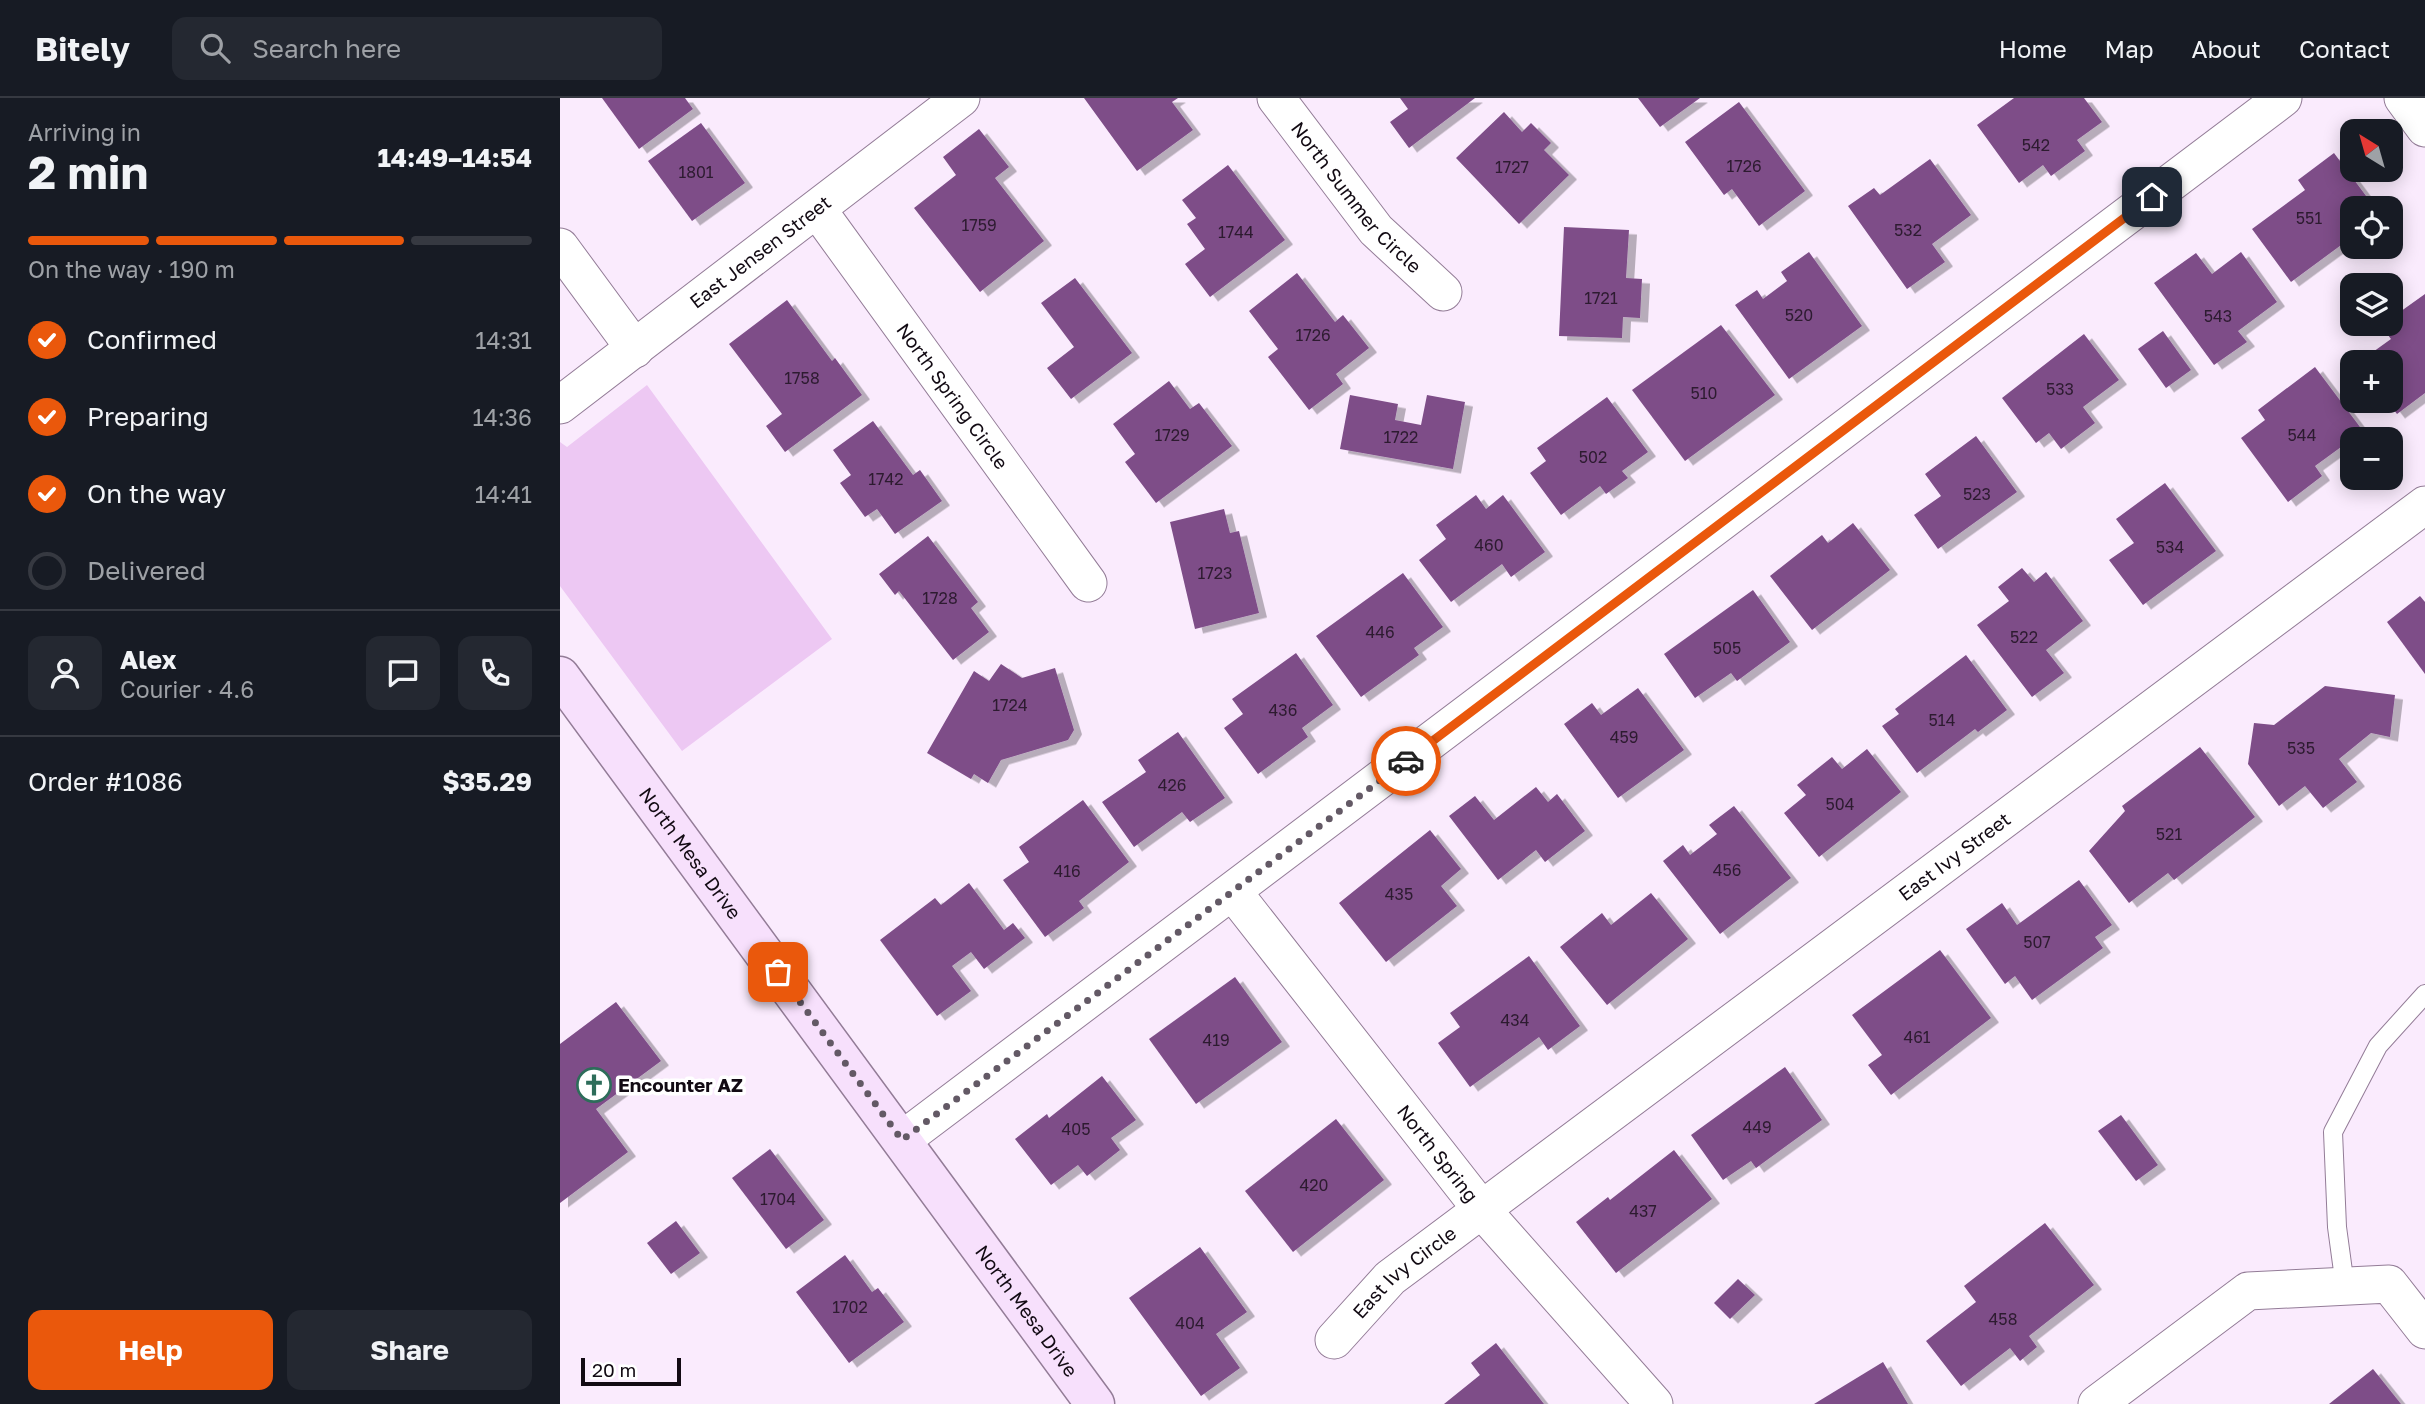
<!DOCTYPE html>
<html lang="en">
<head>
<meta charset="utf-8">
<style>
	:root { --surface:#171b24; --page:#242831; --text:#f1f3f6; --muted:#9ea1a6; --line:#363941; --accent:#ea580c }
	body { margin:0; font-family:"Golos Text",sans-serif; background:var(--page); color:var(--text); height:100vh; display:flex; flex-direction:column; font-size:26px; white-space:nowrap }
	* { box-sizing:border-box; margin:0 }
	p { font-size:23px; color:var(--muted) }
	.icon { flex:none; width:38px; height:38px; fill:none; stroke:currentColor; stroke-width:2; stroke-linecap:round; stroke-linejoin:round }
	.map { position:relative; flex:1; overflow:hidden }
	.side { display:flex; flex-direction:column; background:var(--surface); width:560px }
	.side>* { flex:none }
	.needle { width:46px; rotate:323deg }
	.tools { position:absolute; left:1780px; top:21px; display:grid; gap:14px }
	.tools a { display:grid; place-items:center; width:63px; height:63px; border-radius:14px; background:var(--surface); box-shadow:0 4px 18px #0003; font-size:35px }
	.scale { position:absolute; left:21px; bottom:18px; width:100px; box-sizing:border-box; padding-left:7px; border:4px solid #120a13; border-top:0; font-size:19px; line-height:24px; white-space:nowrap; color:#120a13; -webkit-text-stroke:5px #fff; paint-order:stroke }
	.pin { position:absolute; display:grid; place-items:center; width:60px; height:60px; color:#fff; margin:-30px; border-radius:14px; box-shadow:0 4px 10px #0006 }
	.courier { position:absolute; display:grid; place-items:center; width:70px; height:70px; margin:-35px; border:5px solid #ea580c; border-radius:50%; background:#fff; color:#222; box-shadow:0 2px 9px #0007 }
	.summary em { font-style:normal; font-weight:700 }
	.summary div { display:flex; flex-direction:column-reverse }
	.summary { display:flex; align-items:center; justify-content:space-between; height:119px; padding:0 28px }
	h1 { font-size:46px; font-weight:700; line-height:52px }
	.bar { display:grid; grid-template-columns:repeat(4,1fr); gap:10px 7px; align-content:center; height:84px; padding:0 28px }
	.bar i { height:9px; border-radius:5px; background:var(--line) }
	.bar .active { background:var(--accent) }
	.bar p { grid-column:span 4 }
	.line { display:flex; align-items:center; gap:18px; padding:0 28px; border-top:2px solid var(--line) }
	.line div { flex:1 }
	.round { display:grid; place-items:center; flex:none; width:74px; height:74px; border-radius:14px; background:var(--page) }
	ol { padding:0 28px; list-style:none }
	li { display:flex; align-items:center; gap:21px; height:77px }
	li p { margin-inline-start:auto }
	li .icon { padding:7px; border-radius:50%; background:var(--accent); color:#fff; stroke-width:4 }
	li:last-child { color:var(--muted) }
	li i { width:38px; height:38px; border:4px solid var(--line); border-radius:50% }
	.primary-button { display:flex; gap:14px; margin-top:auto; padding:14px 28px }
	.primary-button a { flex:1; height:80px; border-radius:14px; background:var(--accent); color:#fff; font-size:28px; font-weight:700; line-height:80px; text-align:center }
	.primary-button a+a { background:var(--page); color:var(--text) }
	header { display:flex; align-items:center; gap:42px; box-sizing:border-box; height:98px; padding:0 35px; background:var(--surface); border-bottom:2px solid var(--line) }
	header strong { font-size:33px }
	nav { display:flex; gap:38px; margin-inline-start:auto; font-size:24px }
	.search { width:490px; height:63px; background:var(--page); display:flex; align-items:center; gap:18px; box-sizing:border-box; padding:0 24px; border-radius:14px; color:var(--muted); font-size:26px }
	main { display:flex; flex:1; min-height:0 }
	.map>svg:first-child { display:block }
	.green { fill:#edc8f3 }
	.building { fill:#7e4d88; filter:url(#shadow) }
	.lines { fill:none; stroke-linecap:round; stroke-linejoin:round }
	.service-casing { stroke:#937c97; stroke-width:20 }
	.minor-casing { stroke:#937c97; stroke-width:39 }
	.secondary-casing { stroke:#937c97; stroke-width:41 }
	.service { stroke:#fff; stroke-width:18 }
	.minor { stroke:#fff; stroke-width:37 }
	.secondary { stroke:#f7e0fc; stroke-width:38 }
	.done { stroke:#635965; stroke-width:7; stroke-dasharray:0 12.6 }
	.route { stroke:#ea580c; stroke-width:9 }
	.labels { text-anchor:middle; stroke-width:7; stroke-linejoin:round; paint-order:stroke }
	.number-label { font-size:16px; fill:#2d1b30 }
	.street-label { font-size:19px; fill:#120a13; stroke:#fff }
	.poi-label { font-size:19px; font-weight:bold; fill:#120a13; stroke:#fff; text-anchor:start }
</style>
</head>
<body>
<header>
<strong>Bitely</strong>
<div class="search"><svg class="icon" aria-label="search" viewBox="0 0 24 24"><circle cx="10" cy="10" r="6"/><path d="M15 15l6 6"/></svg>Search here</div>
<nav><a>Home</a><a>Map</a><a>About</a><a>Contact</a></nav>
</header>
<main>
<section class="side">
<div class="summary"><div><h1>2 min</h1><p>Arriving in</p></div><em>14:49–14:54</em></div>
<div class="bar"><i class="active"></i><i class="active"></i><i class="active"></i><i></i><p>On the way · 190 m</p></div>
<ol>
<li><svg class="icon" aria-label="check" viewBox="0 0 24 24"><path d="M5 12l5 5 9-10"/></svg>Confirmed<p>14:31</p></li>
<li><svg class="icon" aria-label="check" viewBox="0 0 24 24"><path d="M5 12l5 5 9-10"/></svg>Preparing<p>14:36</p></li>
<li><svg class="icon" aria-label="check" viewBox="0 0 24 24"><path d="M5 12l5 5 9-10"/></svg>On the way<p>14:41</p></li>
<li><i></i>Delivered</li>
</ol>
<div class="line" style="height:126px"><a class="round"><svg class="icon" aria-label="person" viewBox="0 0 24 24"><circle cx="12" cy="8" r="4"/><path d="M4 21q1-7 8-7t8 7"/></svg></a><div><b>Alex</b><p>Courier · 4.6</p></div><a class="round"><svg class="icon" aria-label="chat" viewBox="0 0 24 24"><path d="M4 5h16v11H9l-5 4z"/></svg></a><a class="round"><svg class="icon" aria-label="phone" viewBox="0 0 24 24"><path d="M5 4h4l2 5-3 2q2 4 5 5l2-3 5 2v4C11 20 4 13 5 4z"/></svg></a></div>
<div class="line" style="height:91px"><div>Order #1086</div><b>$35.29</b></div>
<div class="primary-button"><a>Help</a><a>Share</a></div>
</section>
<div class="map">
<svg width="1865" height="1306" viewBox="0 0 1865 1306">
	<defs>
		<filter id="shadow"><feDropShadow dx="8" dy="4.5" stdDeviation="0" flood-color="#0004"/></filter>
	</defs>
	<rect width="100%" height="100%" fill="#faebfd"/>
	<polygon class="green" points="87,287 272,541 122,653 0,488 0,344 7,349"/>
	<g class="building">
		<polygon points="42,0 125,0 133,11 79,51"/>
		<polygon points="524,0 618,0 612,4 633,32 577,73"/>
		<polygon points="840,0 915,0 849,50 830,24 848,11"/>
		<polygon points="1078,0 1140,0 1100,29"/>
		<polygon points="1454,0 1524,0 1542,24 1517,42 1525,53 1491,78 1483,67 1459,85 1417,27"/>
		<polygon points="1179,4 1245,93 1199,128 1172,91 1164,97 1125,44"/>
		<polygon points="944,14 962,34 971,25 991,45 984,52 1009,77 959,126 896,60"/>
		<polygon points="141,25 185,85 132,123 88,63"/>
		<polygon points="419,31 449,69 435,80 484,143 420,194 354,110 396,77 383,59"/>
		<polygon points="1774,55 1815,110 1792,110 1792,139 1731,184 1692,131 1745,92 1738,82"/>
		<polygon points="1370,61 1411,117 1372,146 1385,164 1347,191 1288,108 1314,90 1320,97"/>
		<polygon points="668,67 725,142 650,199 625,166 645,151 627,126 636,120 622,102"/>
		<polygon points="1004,129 1069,132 1066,180 1082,181 1080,220 1063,219 1062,240 999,238"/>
		<polygon points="1249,154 1302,228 1229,281 1175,207 1197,192 1203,201 1227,183 1221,174"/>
		<polygon points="1681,154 1717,204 1678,233 1687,244 1654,267 1594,185 1636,155 1652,176"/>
		<polygon points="737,175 775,224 783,217 809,250 776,276 783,286 749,312 708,259 718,251 689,213"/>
		<polygon points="515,180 572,255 511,301 487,270 514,249 481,205"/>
		<polygon points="1865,196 1865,295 1837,316 1827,303 1830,303 1830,264 1799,264 1831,241 1821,228 1830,226 1830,221"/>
		<polygon points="227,202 272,263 275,260 302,297 225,354 206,328 222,316 169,246"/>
		<polygon points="1161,227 1215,297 1125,363 1072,292"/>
		<polygon points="1603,233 1631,272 1606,290 1578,251"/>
		<polygon points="1524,236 1559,282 1523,309 1535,325 1501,351 1489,335 1476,345 1442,300"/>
		<polygon points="1755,269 1803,333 1755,368 1762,378 1728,404 1681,340 1705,322 1698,312"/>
		<polygon points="609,283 630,311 639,305 672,348 596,405 565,364 575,356 553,326"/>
		<polygon points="790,297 838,306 835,322 861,327 867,297 905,304 893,371 780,351"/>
		<polygon points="1047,299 1088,354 1062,373 1068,380 1046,396 1040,388 1001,417 970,375 986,363 977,350"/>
		<polygon points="313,323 353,377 360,372 382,403 335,436 317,411 305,419 280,385 291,377 273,352"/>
		<polygon points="1416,338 1457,394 1378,451 1354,417 1381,398 1365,376"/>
		<polygon points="1605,385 1656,453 1583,507 1549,462 1574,445 1556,421"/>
		<polygon points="916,397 926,411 943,397 985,454 951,479 942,466 891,504 859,462 886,441 876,427"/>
		<polygon points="664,411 670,435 679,433 699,515 635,531 610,424"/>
		<polygon points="1293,425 1330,472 1252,532 1210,478 1262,437 1268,445"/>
		<polygon points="368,438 418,504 411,510 429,534 393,562 339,493 335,497 319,476"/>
		<polygon points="1462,470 1474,484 1486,474 1523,523 1486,552 1504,575 1472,599 1417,527 1449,503 1438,489"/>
		<polygon points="843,475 883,529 854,550 859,557 801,599 756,538"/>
		<polygon points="1193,492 1230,544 1177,583 1171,575 1135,600 1104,556"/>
		<polygon points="1860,498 1865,504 1865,576 1827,524"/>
		<polygon points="736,555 773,607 742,630 748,639 698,676 664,630 683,616 672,601"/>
		<polygon points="1406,557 1447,612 1418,634 1415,631 1357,675 1322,628 1339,616 1335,611"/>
		<polygon points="441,566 462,580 495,570 514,632 508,642 441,662 428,685 414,676 411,681 367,655 414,573 429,583"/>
		<polygon points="1765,588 1835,597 1830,639 1811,635 1779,661 1797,684 1763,710 1745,688 1719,708 1688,666 1694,625 1714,627"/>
		<polygon points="1078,590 1124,652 1058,700 1004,626 1032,605 1041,617"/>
		<polygon points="618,634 665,700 630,724 622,714 574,749 542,704 586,674 578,662"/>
		<polygon points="1640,649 1695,719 1614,782 1608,775 1569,805 1529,753 1565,713 1562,708"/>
		<polygon points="1307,651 1341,694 1259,759 1224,715 1246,697 1237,687 1272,659 1282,671"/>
		<polygon points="976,689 988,704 997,696 1025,733 985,764 976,752 938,782 889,718 915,698 934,722"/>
		<polygon points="523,702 569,764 519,803 524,810 485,839 443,782 469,764 459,749"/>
		<polygon points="1174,708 1231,780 1160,836 1103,763 1123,747 1130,757 1157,736 1149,727"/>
		<polygon points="870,732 901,771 881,788 897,808 826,864 779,805"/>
		<polygon points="1519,782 1552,827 1535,839 1543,850 1472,902 1455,878 1445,886 1406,831 1442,805 1457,827"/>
		<polygon points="409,785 444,832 453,825 465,840 424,871 411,854 392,868 411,893 377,918 320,842 375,800 381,807"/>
		<polygon points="1091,795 1128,841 1047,907 1000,849 1042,815 1051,827"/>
		<polygon points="1380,852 1431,920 1331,997 1308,967 1322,957 1292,917"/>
		<polygon points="969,858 1020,928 988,952 979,939 910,989 878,945 900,929 890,915"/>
		<polygon points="675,879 722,944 636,1006 589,941"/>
		<polygon points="56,904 101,963 36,1011 68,1054 0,1105 0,946"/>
		<polygon points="1225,969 1262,1022 1196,1070 1191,1063 1163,1082 1131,1037"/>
		<polygon points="542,978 576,1022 551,1040 560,1052 527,1078 518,1067 491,1087 455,1041 487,1016 489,1020"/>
		<polygon points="1561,1017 1598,1067 1576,1083 1538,1033"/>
		<polygon points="776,1021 824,1082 733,1154 685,1093"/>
		<polygon points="210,1051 264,1122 226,1151 172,1080"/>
		<polygon points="1114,1052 1152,1101 1056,1175 1016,1124 1048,1099 1050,1102"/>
		<polygon points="116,1123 140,1155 111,1176 87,1145"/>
		<polygon points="1485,1125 1534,1187 1469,1238 1477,1249 1460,1263 1450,1250 1401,1288 1366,1243 1416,1204 1404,1188"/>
		<polygon points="640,1149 687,1214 656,1236 680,1270 641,1298 569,1200"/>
		<polygon points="285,1157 312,1194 318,1190 344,1224 289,1265 236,1194"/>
		<polygon points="1178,1181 1195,1197 1170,1221 1154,1205"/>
		<polygon points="936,1245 984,1306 884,1306 920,1277 911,1265"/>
		<polygon points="1323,1264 1348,1306 1254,1306"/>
		<polygon points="1813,1271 1841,1306 1769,1306"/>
	</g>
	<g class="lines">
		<g class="service-casing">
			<polyline id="service" points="1785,1188 1777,1129 1773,1034 1818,948 1865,896"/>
		</g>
		<g class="minor-casing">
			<g id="minor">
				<path id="s1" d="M716,0l100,132 67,62"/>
				<polyline points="1843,0 1865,30"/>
				<path id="s2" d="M257,111l271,374"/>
				<polyline points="0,149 75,251"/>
				<path id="s3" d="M0,307l401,-307"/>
				<path id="s4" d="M673,794l249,318 172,194"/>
				<polyline points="342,1042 1723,0"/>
				<path id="s5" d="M774,1242l56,-62 1035,-773"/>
				<polyline points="1537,1306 1688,1193 1829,1186 1865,1232"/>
			</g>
		</g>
		<g class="secondary-casing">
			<g id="secondary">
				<path id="s6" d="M0,578l535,728"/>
			</g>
		</g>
		<use href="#service" class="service"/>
		<use href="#minor" class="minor"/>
		<use href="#secondary" class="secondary"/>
	</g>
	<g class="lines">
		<polyline class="done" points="218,874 342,1042 846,663"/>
		<polyline class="route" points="846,663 1592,99"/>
	</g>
	<defs>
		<g id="church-ring" transform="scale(1.75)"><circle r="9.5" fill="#fff" stroke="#2d6d5a" stroke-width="1.5"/><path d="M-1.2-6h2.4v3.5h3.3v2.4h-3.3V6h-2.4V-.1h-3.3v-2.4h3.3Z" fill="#2d6d5a"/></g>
	</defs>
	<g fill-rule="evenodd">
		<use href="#church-ring" x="34" y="987"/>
	</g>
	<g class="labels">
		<g class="number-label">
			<text x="1476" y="53">542</text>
			<text x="1184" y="74">1726</text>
			<text x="952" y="75">1727</text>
			<text x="136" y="80">1801</text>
			<text x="1749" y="126">551</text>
			<text x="419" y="133">1759</text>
			<text x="1348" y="138">532</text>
			<text x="676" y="140">1744</text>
			<text x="1041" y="206">1721</text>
			<text x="1239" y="223">520</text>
			<text x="1658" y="224">543</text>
			<text x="753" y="243">1726</text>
			<text x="242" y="286">1758</text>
			<text x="1500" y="297">533</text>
			<text x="1144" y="301">510</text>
			<text x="612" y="343">1729</text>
			<text x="1742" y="343">544</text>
			<text x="841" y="345">1722</text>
			<text x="1033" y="365">502</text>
			<text x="326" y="387">1742</text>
			<text x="1417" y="402">523</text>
			<text x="929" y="453">460</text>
			<text x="1610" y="455">534</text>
			<text x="655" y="481">1723</text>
			<text x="380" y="506">1728</text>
			<text x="820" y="540">446</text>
			<text x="1464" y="545">522</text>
			<text x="1167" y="556">505</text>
			<text x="450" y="613">1724</text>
			<text x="723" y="618">436</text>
			<text x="1382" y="628">514</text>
			<text x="1064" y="645">459</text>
			<text x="1741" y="656">535</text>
			<text x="612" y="693">426</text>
			<text x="1280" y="712">504</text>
			<text x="1609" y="742">521</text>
			<text x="1167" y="778">456</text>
			<text x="507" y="779">416</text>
			<text x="839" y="802">435</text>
			<text x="1477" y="850">507</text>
			<text x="955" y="928">434</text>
			<text x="1357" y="945">461</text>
			<text x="656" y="948">419</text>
			<text x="1197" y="1035">449</text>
			<text x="516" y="1037">405</text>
			<text x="754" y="1093">420</text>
			<text x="218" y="1107">1704</text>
			<text x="1083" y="1119">437</text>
			<text x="290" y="1215">1702</text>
			<text x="1443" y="1227">458</text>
			<text x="630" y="1231">404</text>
		</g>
		<g class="street-label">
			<text dy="7" stroke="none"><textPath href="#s1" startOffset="128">North Summer Circle</textPath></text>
			<text dy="7" stroke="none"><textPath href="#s3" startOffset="252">East Jensen Street</textPath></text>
			<text dy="7" stroke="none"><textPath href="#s2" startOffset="231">North Spring Circle</textPath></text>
			<text dy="7" stroke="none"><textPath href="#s6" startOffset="220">North Mesa Drive</textPath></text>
			<text dy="7" stroke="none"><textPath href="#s5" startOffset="788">East Ivy Street</textPath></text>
			<text dy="7" stroke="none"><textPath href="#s4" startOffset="332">North Spring</textPath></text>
			<text dy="7" stroke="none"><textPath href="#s5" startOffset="98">East Ivy Circle</textPath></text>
			<text dy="7" stroke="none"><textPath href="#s6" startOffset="788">North Mesa Drive</textPath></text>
		</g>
		<g class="poi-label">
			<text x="58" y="994">Encounter AZ</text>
		</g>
	</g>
</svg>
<div class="tools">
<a><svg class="needle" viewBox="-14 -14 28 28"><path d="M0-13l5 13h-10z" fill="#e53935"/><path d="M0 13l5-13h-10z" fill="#9ea1a6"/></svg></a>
<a><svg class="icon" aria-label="locate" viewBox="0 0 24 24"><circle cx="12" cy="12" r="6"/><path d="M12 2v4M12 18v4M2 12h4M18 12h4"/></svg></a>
<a><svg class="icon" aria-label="layers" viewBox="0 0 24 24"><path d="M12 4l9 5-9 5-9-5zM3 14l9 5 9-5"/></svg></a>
<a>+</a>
<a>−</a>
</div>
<div class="scale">20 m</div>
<div class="pin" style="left:218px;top:874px;background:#ea580c"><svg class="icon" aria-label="bag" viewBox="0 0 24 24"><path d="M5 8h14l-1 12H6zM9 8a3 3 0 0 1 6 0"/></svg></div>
<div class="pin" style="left:1592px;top:99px;background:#1f2937"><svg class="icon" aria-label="home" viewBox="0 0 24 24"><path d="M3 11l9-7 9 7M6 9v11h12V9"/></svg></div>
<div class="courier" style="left:846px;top:663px"><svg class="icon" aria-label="car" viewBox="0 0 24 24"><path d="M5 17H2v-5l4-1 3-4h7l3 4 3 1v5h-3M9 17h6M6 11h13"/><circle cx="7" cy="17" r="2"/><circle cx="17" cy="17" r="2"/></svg></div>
</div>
</main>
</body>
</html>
